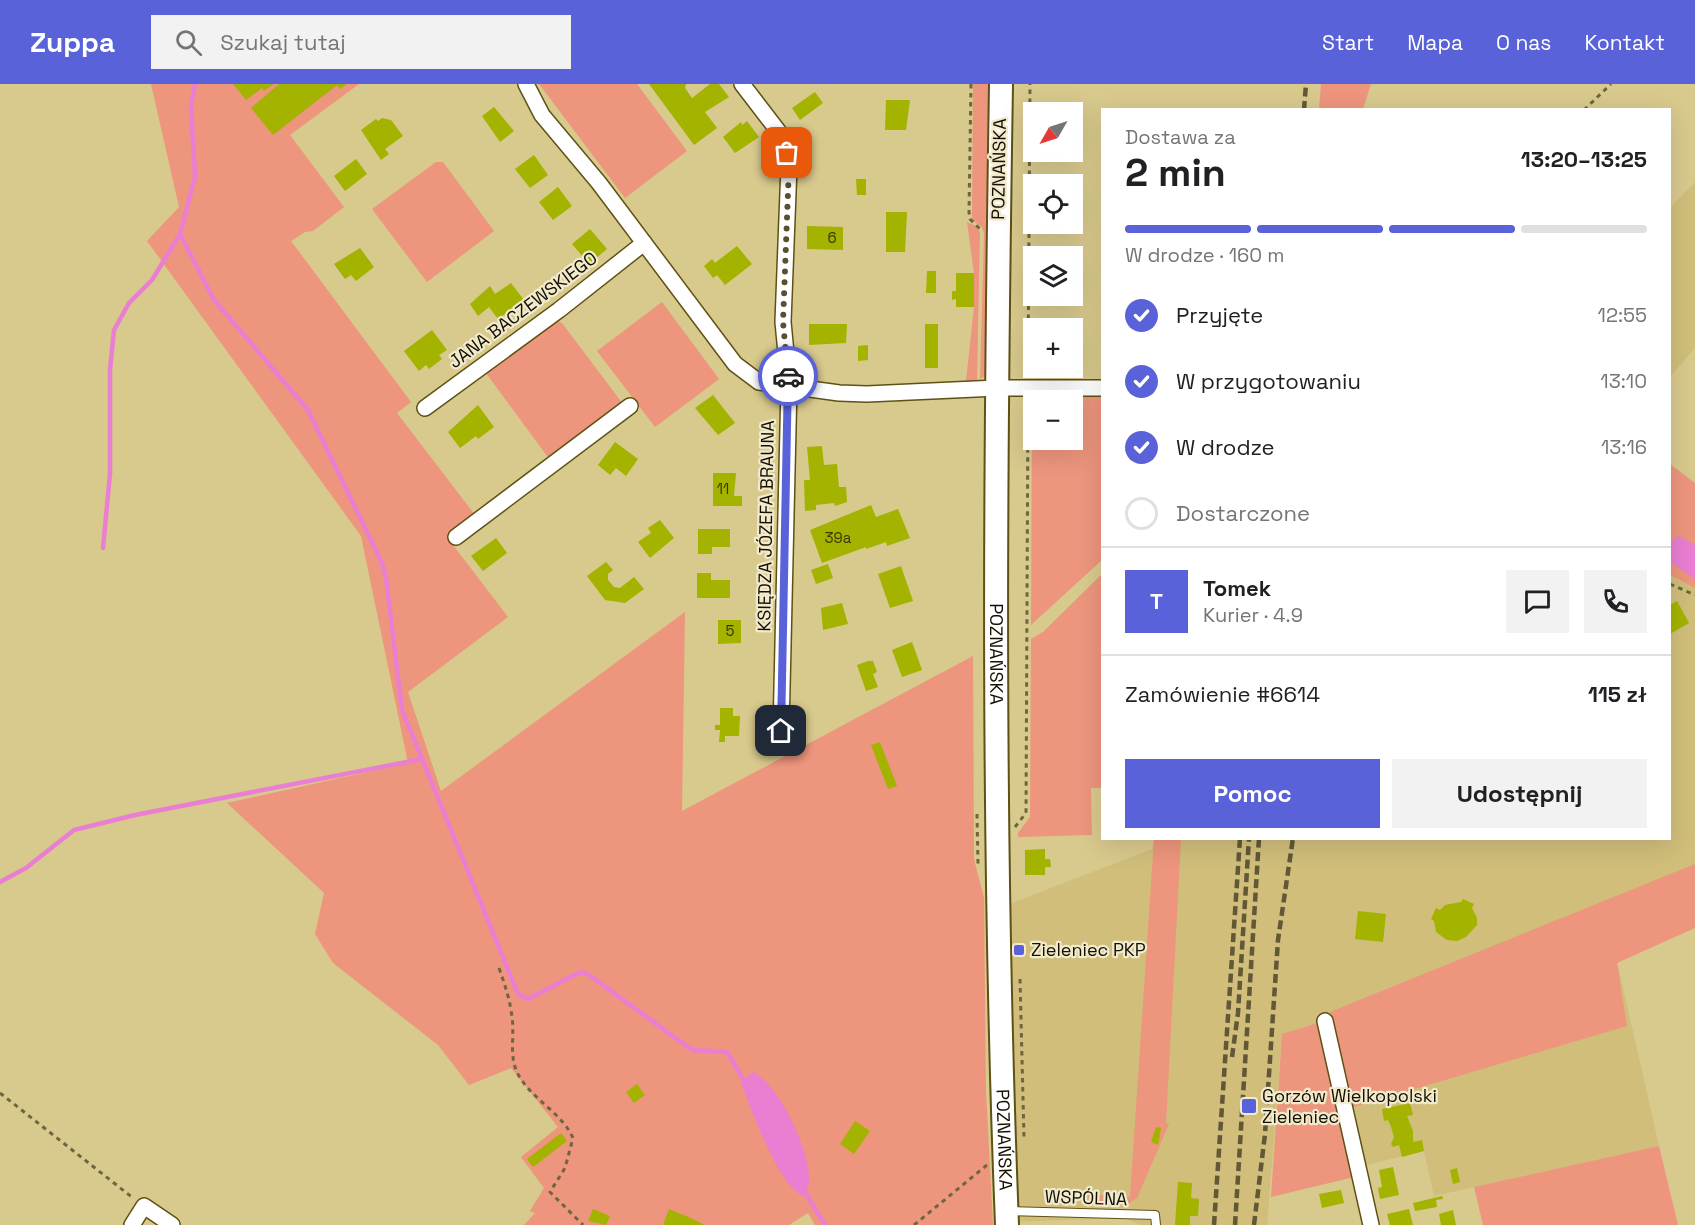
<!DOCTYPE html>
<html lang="pl">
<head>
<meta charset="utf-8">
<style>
	:root { --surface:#fff; --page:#f2f2f2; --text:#202124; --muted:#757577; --line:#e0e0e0; --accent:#5a62da }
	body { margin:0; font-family:"Space Grotesk",sans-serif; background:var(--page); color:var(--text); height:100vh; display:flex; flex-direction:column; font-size:22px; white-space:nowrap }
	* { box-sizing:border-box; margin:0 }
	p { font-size:20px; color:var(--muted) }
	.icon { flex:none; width:33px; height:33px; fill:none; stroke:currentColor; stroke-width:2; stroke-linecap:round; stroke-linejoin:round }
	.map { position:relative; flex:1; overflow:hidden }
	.panel { position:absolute; left:1101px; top:24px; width:570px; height:732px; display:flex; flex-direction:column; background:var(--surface); border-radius:0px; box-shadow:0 6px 24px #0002 }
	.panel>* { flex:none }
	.needle { width:39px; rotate:231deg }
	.fabs { position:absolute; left:1023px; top:18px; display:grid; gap:12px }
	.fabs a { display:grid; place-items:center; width:60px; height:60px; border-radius:0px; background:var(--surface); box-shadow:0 6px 24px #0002; font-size:30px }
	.pin { position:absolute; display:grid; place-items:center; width:51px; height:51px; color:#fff; margin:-26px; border-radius:12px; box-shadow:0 3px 9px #0006 }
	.courier { position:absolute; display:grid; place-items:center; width:60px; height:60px; margin:-30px; border:4px solid #5a62da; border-radius:50%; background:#fff; color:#222; box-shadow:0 2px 8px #0007 }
	.overview em { font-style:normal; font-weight:600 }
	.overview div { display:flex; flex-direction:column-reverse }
	.overview { display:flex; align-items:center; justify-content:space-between; height:102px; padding:0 24px }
	h1 { font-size:39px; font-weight:600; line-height:45px }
	.bar { display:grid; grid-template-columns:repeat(4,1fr); gap:9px 6px; align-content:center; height:72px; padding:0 24px }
	.bar i { height:8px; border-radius:4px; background:var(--line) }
	.bar .active { background:var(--accent) }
	.bar p { grid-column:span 4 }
	.line { display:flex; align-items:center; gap:15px; padding:0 24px; border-top:2px solid var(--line) }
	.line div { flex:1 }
	.round { display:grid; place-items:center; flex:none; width:63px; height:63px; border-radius:0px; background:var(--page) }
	ol { padding:0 24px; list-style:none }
	li { display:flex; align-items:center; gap:18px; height:66px }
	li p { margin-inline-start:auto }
	li .icon { padding:6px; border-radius:50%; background:var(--accent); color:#fff; stroke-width:4 }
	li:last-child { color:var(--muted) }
	li i { width:33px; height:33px; border:3px solid var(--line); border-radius:50% }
	.primary-button { display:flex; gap:12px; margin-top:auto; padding:12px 24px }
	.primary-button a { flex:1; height:69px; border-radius:0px; background:var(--accent); color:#fff; font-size:24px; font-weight:600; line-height:69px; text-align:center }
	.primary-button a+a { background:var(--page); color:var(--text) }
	header { display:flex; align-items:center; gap:36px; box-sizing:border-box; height:84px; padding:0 30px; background:var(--accent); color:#fff }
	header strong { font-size:28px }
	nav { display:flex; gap:33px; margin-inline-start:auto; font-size:21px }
	.search { width:420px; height:54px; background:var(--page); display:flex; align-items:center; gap:15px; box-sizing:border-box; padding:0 21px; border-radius:0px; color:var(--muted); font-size:22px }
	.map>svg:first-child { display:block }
	.built { fill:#d0be7a }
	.green { fill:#ed957d; fill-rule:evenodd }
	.water { fill:#e97ed2 }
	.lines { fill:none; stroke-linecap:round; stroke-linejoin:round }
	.stream { stroke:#e97ed2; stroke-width:4.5 }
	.building { fill:#a3b300 }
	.service-casing { stroke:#5f5114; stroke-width:10 }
	.minor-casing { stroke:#5f5114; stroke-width:18 }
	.secondary-casing { stroke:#5f5114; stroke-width:26 }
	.path { stroke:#6f6541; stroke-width:3; stroke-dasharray:4.5 4.5; stroke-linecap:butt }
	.service { stroke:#fff; stroke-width:8 }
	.minor { stroke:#fff; stroke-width:15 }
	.secondary { stroke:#fff; stroke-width:22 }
	.rail { stroke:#605837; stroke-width:4.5; stroke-dasharray:9 4.5; stroke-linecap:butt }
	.done { stroke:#595031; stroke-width:6; stroke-dasharray:0 10.8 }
	.route { stroke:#5a62da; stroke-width:8 }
	.poi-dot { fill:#5a62da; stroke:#f1eacc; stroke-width:2 }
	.labels { text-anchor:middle; stroke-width:4.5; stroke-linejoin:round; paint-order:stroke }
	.number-label { font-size:15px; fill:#383800 }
	.street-label { font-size:18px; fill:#140f00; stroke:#f1eacc }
	.poi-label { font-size:18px; fill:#140f00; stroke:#f1eacc; text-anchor:start }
</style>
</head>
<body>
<header>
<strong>Zuppa</strong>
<div class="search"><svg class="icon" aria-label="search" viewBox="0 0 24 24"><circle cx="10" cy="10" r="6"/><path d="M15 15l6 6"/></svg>Szukaj tutaj</div>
<nav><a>Start</a><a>Mapa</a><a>O nas</a><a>Kontakt</a></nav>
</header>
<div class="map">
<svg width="1695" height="1141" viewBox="0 0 1695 1141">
	<rect width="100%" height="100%" fill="#d8c98d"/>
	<g class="built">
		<polygon points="1695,98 1695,264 1670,293 1670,124"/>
		<polygon points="1670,491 1695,504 1695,780 1604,820 1659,1062 1434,1112 1424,1067 1358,1083 1282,950 1267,1141 1140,1141 1126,1134 1007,1138 999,824 1152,765 1154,755 1670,754"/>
	</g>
	<g class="green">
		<polygon points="151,0 359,0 290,51 344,123 313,147 305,148 291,157 411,318 397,329 475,431 447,453 508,533 408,608 441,707 685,528 682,727 973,572 974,775 984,814 986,1008 993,1141 815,1141 808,1129 789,1141 524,1141 535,1129 530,1127 544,1104 521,1073 558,1043 511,984 469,1001 438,961 333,879 315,850 324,809 227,719 408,679 361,452 147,157 179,123"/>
		<polygon points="539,0 637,0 687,67 625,114"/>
		<polygon points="973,0 992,0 989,283 986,291 980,295 984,150 982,143 972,136"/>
		<polygon points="1321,0 1371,0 1363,25 1319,25"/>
		<polygon points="436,78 443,78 494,147 427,198 372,125"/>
		<polygon points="967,138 976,142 980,148 977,297 966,297 974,223 974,189"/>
		<polygon points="662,218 719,295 655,343 597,267"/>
		<polygon points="557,237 562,239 623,320 550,376 486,289"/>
		<path d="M1032,312h70v164l-71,65zM1034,316h38v40h-38z"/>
		<polygon points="1670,380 1695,399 1695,504 1670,491"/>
		<polygon points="1102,490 1102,704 1091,704 1092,751 1018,753 1018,749 1030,733 1031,555 1043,548"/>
		<polygon points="1154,755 1181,755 1166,1039 1169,1040 1137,1114 1126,1121 1098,1121 1085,1110 1130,1113"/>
		<polygon points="1695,780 1695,844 1617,879 1627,942 1347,1025 1330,928"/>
		<polygon points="1325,937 1359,1088 1350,1094 1271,1113 1282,950"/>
		<polygon points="1659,1062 1678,1141 1483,1141 1474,1103"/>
	</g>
	<g class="water">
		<polygon points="1679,452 1695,461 1695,495 1670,478 1670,458"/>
		<path d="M752,988c27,10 60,83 57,111 -1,4 -3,9 -5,13 -25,-8 -53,-88 -63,-113z"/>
	</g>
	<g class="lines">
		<g class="stream">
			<polyline points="195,0 191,22 195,93 180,150 214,216 308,326 382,479 386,494 402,626 518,910 528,915 576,890 582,888 589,891 692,966 727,968 746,1000"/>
			<polyline points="103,464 110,390 110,286 114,246 129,219 152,196 180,150"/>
			<polyline points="0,798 26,784 74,746 135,731 422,675"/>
			<polyline points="803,1105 825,1141"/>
		</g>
	</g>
	<g class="building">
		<polygon points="233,0 274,0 264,7 262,4 246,16"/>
		<polygon points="279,0 347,0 340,5 337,1 273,51 251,24"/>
		<polygon points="649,0 686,0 685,4 692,14 710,0 719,0 729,13 705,28 717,44 694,61"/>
		<polygon points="815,8 823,19 800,36 792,24"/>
		<polygon points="886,16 910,16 906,46 885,46"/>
		<polygon points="494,23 514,47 500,58 482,32"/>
		<polygon points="382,34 391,36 403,52 385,65 389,70 381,76 361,46 376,35 378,37"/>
		<polygon points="747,37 759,53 735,69 723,53 741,38 742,41"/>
		<polygon points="534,71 548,91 530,104 515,85"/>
		<polygon points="356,75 367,90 345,107 334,92"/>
		<polygon points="856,95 866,95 866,111 857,111"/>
		<polygon points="558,103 572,122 553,136 539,118"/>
		<polygon points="886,128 907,128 905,168 886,168"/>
		<polygon points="807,142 843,143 843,166 807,165"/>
		<polygon points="590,145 607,165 589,180 572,160"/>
		<polygon points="737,162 752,180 725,201 717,191 713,194 704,182 712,175 715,179"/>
		<polygon points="360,164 374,183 356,197 351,191 345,195 334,180"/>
		<polygon points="927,187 936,187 936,209 926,209"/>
		<polygon points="956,189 974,189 974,223 956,223 956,215 952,216 952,207 956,207"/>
		<polygon points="511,199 524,216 498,235 489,223 478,232 470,220 490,202 495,210"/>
		<polygon points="809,240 847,240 846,259 809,261"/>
		<rect x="925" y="240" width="13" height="44"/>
		<polygon points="432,246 447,266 439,271 442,275 429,285 426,281 419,287 404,267"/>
		<polygon points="868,261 868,276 858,277 858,262"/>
		<polygon points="713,311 735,339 718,351 695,324"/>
		<polygon points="478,321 494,343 478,355 476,352 460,364 448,348"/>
		<polygon points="615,358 638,375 626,392 616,384 610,391 598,381"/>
		<polygon points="822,362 824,381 837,380 839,403 846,403 847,418 835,422 834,419 816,421 816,426 805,427 804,396 810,396 807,363"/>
		<polygon points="713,389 736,389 734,412 742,412 742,422 713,422"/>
		<polygon points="871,421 876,433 898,425 910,454 887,462 886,458 866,465 866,463 822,479 810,446"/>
		<polygon points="660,436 674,454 650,474 638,458 651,449 648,444"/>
		<polygon points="698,445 730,445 730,463 712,463 712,470 698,470"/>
		<polygon points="496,454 507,469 483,487 471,472"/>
		<polygon points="606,478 613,486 608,490 608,496 614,503 620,504 634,493 644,505 625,519 605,516 587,492"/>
		<polygon points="828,480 833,494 816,500 811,486"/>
		<polygon points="901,482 913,517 890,524 878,490"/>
		<polygon points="697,489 711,489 711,496 730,496 730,514 697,514"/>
		<polygon points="1677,517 1689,539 1670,550 1670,521"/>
		<polygon points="842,519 848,540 823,546 821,524"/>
		<polygon points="718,536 741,536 741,559 718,560"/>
		<polygon points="912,558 922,586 902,593 892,566"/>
		<polygon points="868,577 873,577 877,588 873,590 878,603 866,607 857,581"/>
		<polygon points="720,624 733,624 733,632 740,632 739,652 725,652 725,658 719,658 720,646 715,646 715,641 720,641"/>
		<polygon points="880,658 897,702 888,705 871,661"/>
		<polygon points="1045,765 1045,775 1050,775 1051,783 1045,783 1045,791 1025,791 1025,766"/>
		<polygon points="1463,815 1474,820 1472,824 1477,834 1477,841 1466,853 1457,857 1447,856 1436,848 1434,837 1431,835 1436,824 1440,826 1445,821 1461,818"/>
		<polygon points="1358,827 1386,830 1383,858 1355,855"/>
		<polygon points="637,1000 645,1011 634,1019 626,1008"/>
		<polygon points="1410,1019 1413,1031 1407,1032 1413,1047 1413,1058 1422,1056 1424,1067 1402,1073 1399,1061 1393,1063 1391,1060 1394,1053 1391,1043 1388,1036 1384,1037 1382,1025"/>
		<polygon points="855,1037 870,1047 854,1070 840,1060"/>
		<polygon points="1156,1043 1161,1044 1158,1061 1151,1058"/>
		<polygon points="561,1049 567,1057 533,1083 527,1075"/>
		<polygon points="1393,1083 1399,1111 1380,1115 1378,1104 1382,1103 1379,1086"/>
		<polygon points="1457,1084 1460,1098 1453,1100 1450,1086"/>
		<polygon points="1178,1098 1192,1099 1191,1114 1199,1115 1198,1132 1190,1132 1190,1141 1175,1141"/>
		<polygon points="1341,1106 1344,1119 1322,1124 1319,1110"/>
		<polygon points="1442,1112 1443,1115 1436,1116 1437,1123 1415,1127 1413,1119"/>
		<polygon points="593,1125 610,1132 606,1141 588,1137"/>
		<polygon points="669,1125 693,1135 705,1141 663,1141"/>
		<polygon points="1409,1125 1413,1141 1390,1141 1387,1130"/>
		<polygon points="1453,1126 1456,1141 1441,1141 1439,1130"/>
	</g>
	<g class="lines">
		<g class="service-casing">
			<polyline id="service" points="1008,1127 1155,1131 1156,1141"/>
		</g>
		<g class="minor-casing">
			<g id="minor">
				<polyline points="526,0 542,31 599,99 735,280 759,298 839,309 867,310 997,304 1102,304"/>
				<polyline points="742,0 785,56 789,82 783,238 789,300 781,647"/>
				<polyline points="425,324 559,226 644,159"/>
				<polyline points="456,453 630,322"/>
				<polyline points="1325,937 1371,1141"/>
				<polyline points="132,1141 144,1122 172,1141"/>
			</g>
		</g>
		<g class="secondary-casing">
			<g id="secondary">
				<path id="s1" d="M1001,0c-6,380 -9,761 6,1141"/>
			</g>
		</g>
		<g class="path">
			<polyline points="971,0 969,128 970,135 980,145"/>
			<polyline points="1584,26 1611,0"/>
			<polyline points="1028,289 1030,0"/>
			<polyline points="1670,500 1695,511"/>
			<polyline points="977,730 978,780"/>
			<polyline points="1015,743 1026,729 1028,316"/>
			<path d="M499,884c6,17 11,32 13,49 3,21 -4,40 7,59 14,24 43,37 54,62l-8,30 -15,24 33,33"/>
			<polyline points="1020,895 1024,1054"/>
			<polyline points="0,1009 133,1114"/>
			<polyline points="914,1141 987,1081"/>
		</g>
		<use href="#service" class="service"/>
		<use href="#minor" class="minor"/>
		<use href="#secondary" class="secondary"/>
		<g class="rail">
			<polyline points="1304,26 1306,0"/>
			<polyline points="1232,973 1238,929 1249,754"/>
			<polyline points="1214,1141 1240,754"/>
			<polyline points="1235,1141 1259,754"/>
			<polyline points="1254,1141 1265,1050 1278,856 1293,754"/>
		</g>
	</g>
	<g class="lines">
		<polyline class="done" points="787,69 789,82 783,238 788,292"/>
		<polyline class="route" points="781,647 788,292"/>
	</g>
	<g class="poi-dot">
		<rect x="1013" y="860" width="12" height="12" rx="3"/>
		<rect x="1241" y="1014" width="16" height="16" rx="3"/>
	</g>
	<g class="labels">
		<g class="number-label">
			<text x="832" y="159">6</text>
			<text x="723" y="410">11</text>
			<text x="838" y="459">39a</text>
			<text x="730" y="552">5</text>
		</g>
		<g class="street-label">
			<text transform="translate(999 85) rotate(-89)" y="6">POZNAŃSKA</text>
			<text transform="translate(523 226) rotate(-37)" y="6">JANA BACZEWSKIEGO</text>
			<text transform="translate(766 442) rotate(-89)" y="6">KSIĘDZA JÓZEFA BRAUNA</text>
			<text dy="6" stroke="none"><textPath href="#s1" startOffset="570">POZNAŃSKA</textPath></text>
			<text dy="6" stroke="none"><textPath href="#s1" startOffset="1056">POZNAŃSKA</textPath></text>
			<text transform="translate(1086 1114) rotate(2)" y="6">WSPÓLNA</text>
		</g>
		<g class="poi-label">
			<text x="1031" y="872">Zieleniec PKP</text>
			<text x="1262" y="1018">Gorzów Wielkopolski<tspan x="1262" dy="21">Zieleniec</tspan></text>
		</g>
	</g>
</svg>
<div class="fabs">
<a><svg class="needle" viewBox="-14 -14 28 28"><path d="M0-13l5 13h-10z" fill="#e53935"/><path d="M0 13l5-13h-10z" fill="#757577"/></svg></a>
<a><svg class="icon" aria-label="locate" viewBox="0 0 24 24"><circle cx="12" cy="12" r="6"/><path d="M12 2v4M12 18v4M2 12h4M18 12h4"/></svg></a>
<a><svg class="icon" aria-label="layers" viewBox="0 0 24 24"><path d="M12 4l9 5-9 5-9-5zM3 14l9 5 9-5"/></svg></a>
<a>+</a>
<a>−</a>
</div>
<div class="pin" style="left:787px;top:69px;background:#ea580c"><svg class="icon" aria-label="bag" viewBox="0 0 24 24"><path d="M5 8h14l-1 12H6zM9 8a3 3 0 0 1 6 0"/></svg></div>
<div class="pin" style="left:781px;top:647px;background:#1f2937"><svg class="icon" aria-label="home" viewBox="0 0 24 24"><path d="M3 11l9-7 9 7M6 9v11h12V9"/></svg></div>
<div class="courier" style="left:788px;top:292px"><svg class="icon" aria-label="car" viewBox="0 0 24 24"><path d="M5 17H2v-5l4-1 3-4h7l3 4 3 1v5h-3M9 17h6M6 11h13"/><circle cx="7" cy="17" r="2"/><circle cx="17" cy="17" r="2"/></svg></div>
<section class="panel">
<div class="overview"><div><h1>2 min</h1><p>Dostawa za</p></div><em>13:20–13:25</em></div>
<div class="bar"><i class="active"></i><i class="active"></i><i class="active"></i><i></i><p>W drodze · 160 m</p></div>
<ol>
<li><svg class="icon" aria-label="check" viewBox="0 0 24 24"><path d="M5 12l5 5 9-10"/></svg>Przyjęte<p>12:55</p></li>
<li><svg class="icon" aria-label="check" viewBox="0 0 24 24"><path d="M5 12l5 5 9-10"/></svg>W przygotowaniu<p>13:10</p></li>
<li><svg class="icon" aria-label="check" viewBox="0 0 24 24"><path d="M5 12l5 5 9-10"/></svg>W drodze<p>13:16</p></li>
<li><i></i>Dostarczone</li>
</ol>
<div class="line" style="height:108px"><b class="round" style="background:var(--accent);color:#fff">T</b><div><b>Tomek</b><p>Kurier · 4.9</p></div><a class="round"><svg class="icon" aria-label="chat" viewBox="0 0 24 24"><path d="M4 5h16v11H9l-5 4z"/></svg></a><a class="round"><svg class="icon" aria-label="phone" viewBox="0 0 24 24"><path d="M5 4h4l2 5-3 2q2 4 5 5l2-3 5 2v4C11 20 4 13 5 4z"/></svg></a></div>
<div class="line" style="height:78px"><div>Zamówienie #6614</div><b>115 zł</b></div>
<div class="primary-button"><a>Pomoc</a><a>Udostępnij</a></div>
</section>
</div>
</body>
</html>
